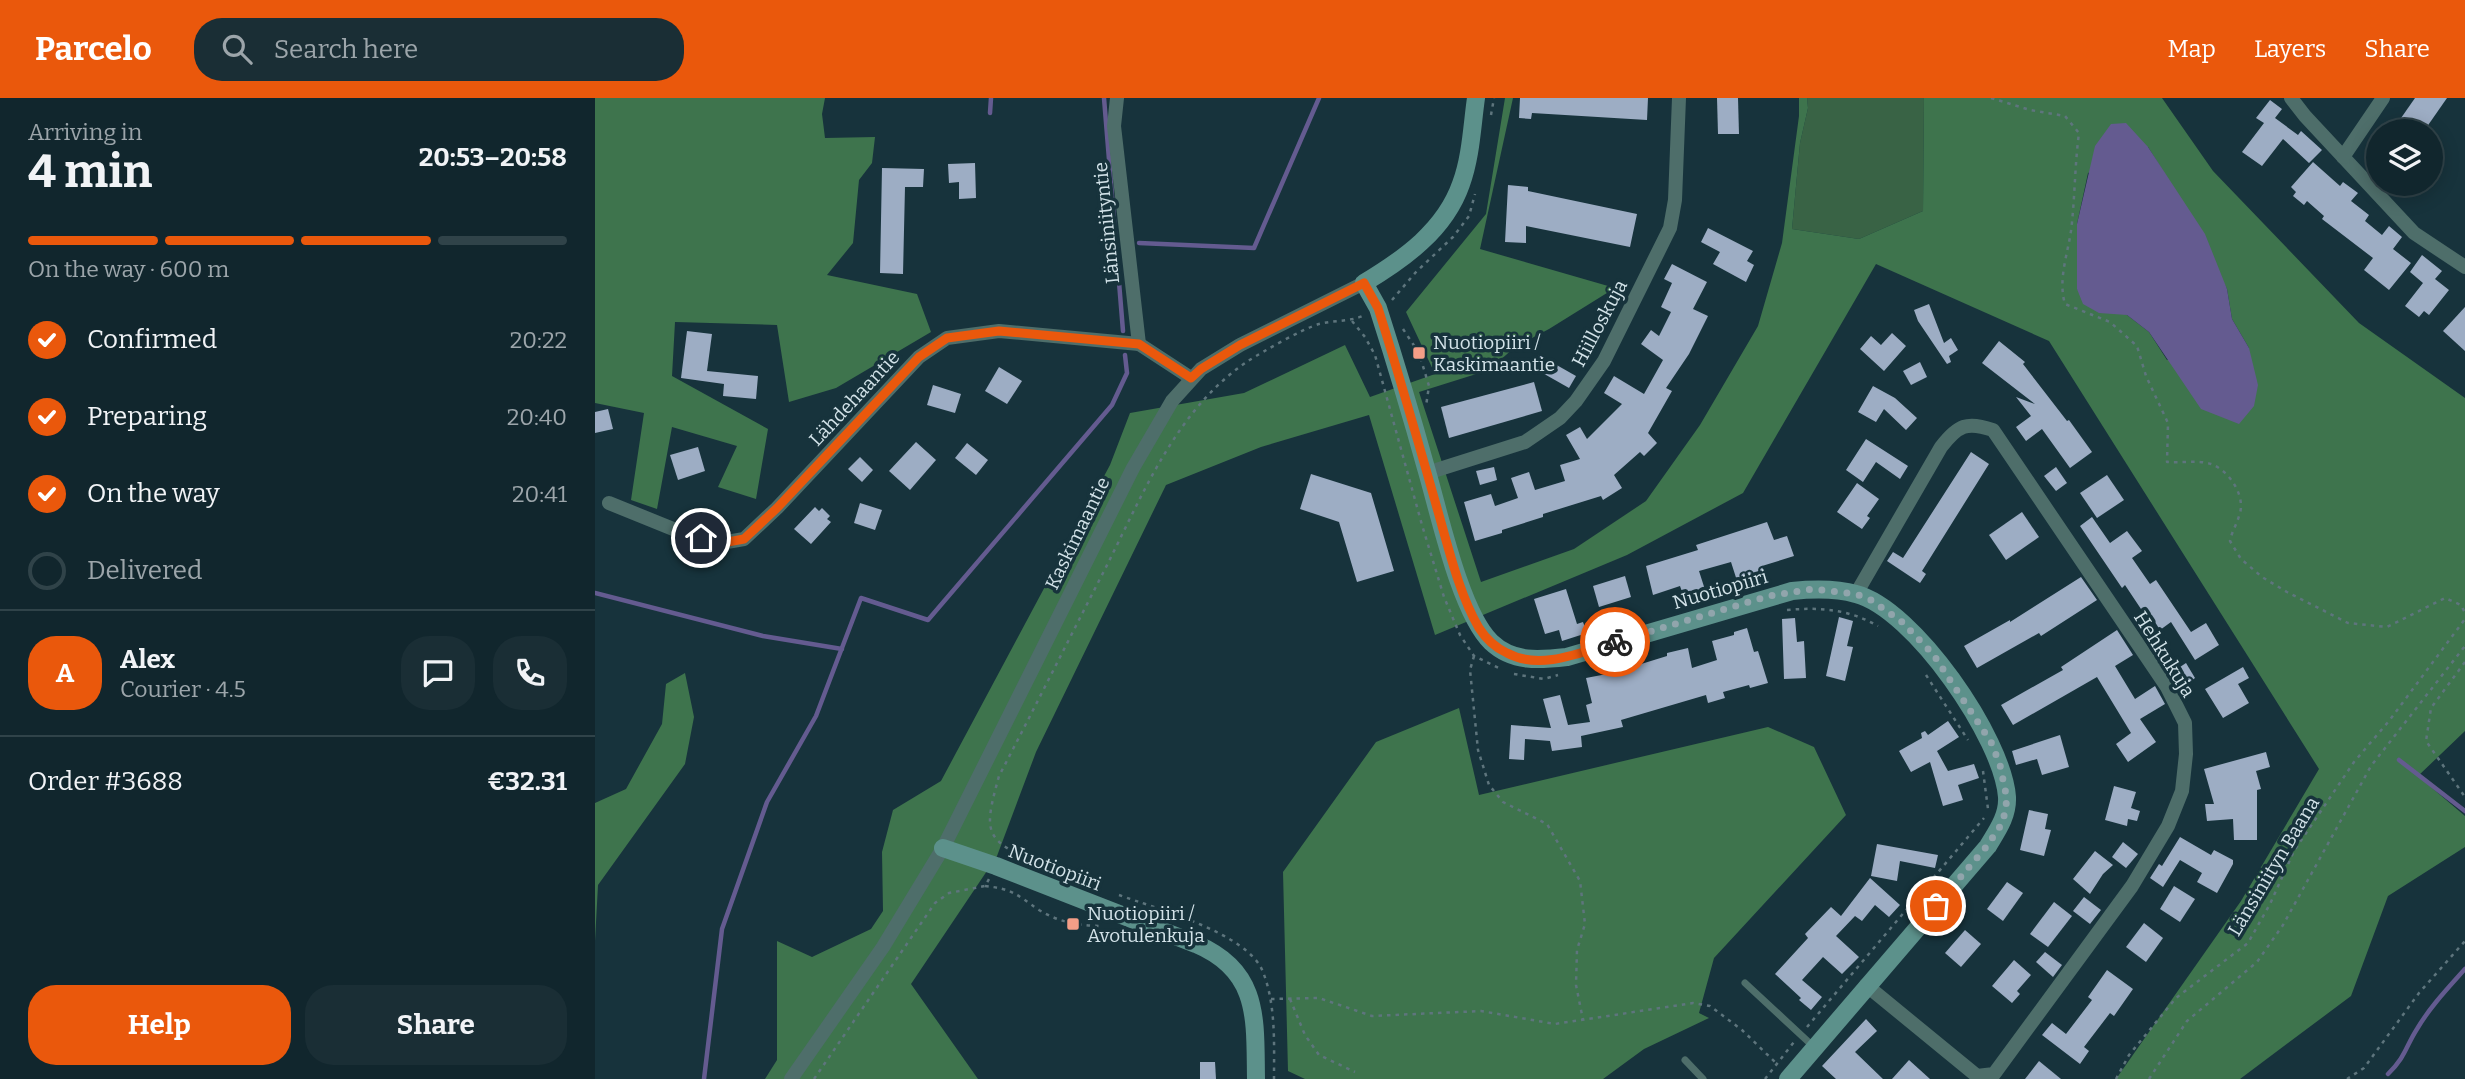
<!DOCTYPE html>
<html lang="en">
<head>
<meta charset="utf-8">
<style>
	:root { --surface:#11262d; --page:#1a2e35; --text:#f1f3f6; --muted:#9ca5aa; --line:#304349; --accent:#ea580c }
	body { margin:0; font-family:Bitter,serif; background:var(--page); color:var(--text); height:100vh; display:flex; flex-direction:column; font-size:26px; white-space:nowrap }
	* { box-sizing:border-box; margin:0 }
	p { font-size:23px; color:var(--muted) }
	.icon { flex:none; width:38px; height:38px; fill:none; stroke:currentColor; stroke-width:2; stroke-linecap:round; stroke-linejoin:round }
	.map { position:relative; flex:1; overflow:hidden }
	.panel { display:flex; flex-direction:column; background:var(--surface); width:595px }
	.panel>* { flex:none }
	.controls { position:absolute; left:1771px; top:21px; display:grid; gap:14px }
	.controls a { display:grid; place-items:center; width:77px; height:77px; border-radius:50%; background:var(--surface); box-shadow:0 4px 18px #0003,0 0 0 2px var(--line); font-size:35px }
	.pin { position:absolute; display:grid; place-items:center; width:60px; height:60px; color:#fff; margin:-30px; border:4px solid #fff; border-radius:50%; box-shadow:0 2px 7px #0007 }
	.courier { position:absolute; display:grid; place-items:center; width:70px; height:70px; margin:-35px; border:5px solid #ea580c; border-radius:50%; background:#fff; color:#222; box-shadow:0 2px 9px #0007 }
	.overview em { font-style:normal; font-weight:700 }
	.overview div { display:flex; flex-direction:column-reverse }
	.overview { display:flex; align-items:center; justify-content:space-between; height:119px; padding:0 28px }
	h1 { font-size:46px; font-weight:700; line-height:52px }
	.bar { display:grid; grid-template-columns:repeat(4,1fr); gap:10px 7px; align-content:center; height:84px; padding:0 28px }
	.bar i { height:9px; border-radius:5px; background:var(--line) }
	.bar .on { background:var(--accent) }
	.bar p { grid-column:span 4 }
	.line { display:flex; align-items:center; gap:18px; padding:0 28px; border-top:2px solid var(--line) }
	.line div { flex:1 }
	.round { display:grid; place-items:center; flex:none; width:74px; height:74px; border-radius:28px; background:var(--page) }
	ol { padding:0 28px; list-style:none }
	li { display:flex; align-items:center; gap:21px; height:77px }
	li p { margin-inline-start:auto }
	li .icon { padding:7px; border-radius:50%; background:var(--accent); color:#fff; stroke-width:4 }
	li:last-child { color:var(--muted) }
	li i { width:38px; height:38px; border:4px solid var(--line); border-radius:50% }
	.action { display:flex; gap:14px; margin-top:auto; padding:14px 28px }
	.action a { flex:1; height:80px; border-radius:28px; background:var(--accent); color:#fff; font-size:28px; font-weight:700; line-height:80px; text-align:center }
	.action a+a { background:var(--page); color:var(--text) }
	header { display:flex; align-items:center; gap:42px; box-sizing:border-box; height:98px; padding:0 35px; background:var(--accent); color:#fff }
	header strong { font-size:33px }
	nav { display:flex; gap:38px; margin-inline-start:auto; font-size:24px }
	.search { width:490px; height:63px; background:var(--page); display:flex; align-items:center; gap:18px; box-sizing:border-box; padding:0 24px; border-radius:28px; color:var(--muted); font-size:26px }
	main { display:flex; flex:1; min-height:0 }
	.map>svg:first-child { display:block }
	.green { fill:#396345 }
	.forest { fill:#3e744d; fill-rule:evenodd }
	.water { fill:#645b90 }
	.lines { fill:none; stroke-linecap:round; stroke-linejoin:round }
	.stream { stroke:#645b90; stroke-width:4.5 }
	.building { fill:#9dadc4 }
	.path { stroke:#5e757d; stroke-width:2.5; stroke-dasharray:3.5 5; stroke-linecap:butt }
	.lane { stroke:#4e6e6a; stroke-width:7 }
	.street { stroke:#4e6e6a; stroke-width:14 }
	.secondary { stroke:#5c918b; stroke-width:18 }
	.done { stroke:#91a5ac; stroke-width:7; stroke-dasharray:0 12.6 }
	.route { stroke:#ea580c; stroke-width:9 }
	.poi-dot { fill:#f49e87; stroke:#17333c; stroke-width:2.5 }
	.labels { text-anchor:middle; stroke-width:7; stroke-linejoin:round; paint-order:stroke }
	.street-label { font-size:19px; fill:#d3e3e9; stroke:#17333c }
	.poi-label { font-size:19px; fill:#d3e3e9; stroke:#17333c; text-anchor:start }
</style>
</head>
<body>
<header>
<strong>Parcelo</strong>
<div class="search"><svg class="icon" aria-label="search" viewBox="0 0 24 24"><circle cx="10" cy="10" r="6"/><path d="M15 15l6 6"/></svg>Search here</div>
<nav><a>Map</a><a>Layers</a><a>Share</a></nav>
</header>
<main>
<section class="panel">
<div class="overview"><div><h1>4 min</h1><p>Arriving in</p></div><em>20:53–20:58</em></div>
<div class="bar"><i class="on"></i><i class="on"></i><i class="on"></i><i></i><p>On the way · 600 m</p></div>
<ol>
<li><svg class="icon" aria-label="check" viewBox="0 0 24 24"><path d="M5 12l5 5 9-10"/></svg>Confirmed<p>20:22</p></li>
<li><svg class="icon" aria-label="check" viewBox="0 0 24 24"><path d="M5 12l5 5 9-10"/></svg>Preparing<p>20:40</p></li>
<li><svg class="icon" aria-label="check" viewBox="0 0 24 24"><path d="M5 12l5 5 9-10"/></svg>On the way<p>20:41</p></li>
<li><i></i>Delivered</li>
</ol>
<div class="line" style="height:126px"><b class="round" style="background:var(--accent);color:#fff">A</b><div><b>Alex</b><p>Courier · 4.5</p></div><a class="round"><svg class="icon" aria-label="chat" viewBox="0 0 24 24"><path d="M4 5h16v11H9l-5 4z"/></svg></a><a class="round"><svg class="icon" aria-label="phone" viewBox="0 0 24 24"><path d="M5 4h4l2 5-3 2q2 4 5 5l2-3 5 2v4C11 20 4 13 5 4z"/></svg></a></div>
<div class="line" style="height:91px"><div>Order #3688</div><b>€32.31</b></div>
<div class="action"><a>Help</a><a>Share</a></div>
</section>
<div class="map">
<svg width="1870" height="981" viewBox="0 0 1870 981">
	<rect width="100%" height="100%" fill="#17333c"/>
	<polygon class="green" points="1212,0 1329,0 1328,113 1264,141 1197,131 1205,45 1213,10"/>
	<g class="forest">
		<polygon points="0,0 230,0 227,16 230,40 280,39 277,65 264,82 258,145 232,177 322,196 336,234 241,290 194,304 182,227 80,224 77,278 173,331 161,401 123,389 142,348 77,329 62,411 36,402 49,315 0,305"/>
		<path d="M910,0h8l-33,151 135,39 -66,41 -34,18 -26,23 -70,22 62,190 93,-33 72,-48 54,-76 58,-99 24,-83 17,-127v-18h8l1,10 -8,35 -8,86 67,10 64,-28 1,-113h238l51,73 146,152 106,75v333l-47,45 47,40v31l-77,49 -37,100 -111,83h-124l125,-178 78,-132 -270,-428 -173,-77 -133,229 -116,62 -192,80 -66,-220 -108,32 -95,38 -130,267 -39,104 -86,128 67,95h-213l12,-19v-119l35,16 59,-28 12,-18 -1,-59 11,-42 48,-29 169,-316 20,-52 114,-20 101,-48 25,52 65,-23 -29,-62 80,-98zM1553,49l25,40 54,102 5,30 17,29 -82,12 -18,-28 -22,-17 -50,-26v-65l11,-51z"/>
		<polygon points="90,575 99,619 90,666 3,787 0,843 0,705 31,691 67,626 71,586"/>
		<polygon points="864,610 884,697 1173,629 1219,649 1251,717 1119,860 1104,915 1114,920 1049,951 1008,981 710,981 693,973 688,774 781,644"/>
	</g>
	<polygon class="water" points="1531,25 1553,49 1610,136 1632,191 1637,221 1654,250 1663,287 1659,308 1644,326 1606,311 1554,234 1532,217 1504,215 1488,206 1482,191 1482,126 1500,48 1516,26"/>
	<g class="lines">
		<g class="stream">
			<polyline points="509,0 528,233"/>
			<polyline points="395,15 396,0"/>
			<polyline points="544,145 659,150 724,0"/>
			<polyline points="0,495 168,538 247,551"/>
			<polyline points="1804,662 1870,713"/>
			<path d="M1793,976c18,-18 17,-26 29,-45 13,-22 31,-41 48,-60"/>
			<polyline points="109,981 127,831 172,704 221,618 266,500 333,522 517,307 532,275 530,257"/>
		</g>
	</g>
	<g class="building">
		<polygon points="925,0 1053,0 1052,22 937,15 936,21 924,20"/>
		<polygon points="1122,0 1143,0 1144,36 1123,36"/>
		<polygon points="1820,0 1852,0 1829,33 1797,33"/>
		<polygon points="1675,2 1687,11 1680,20 1703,37 1706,33 1727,52 1714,65 1688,41 1667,68 1647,54 1669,25 1661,20"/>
		<polygon points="1718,64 1745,88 1748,84 1763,95 1756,103 1774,117 1770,123 1787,137 1794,128 1807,139 1798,151 1816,165 1794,192 1769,172 1778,160 1727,121 1729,118 1712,103 1709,107 1698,98 1701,94 1696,89"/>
		<polygon points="380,65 381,100 364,101 364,84 354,85 353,66"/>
		<polygon points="287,70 329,71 328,89 310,89 308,176 285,175"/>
		<polygon points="913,87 933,89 933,93 1042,116 1035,149 931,128 931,145 910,144"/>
		<polygon points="1113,130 1158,153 1152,163 1159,167 1151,184 1118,166 1125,154 1106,144"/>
		<polygon points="1827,157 1847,173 1840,181 1854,192 1834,217 1829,213 1824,219 1810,208 1828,185 1815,174"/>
		<polygon points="1077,166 1112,184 1098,211 1113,218 1094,256 1071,290 1077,293 1053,335 1062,345 1049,358 1045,354 1019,377 1027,390 1008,402 1006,398 948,416 948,419 907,432 907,435 880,443 869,404 896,396 900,408 923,400 916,380 934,374 940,392 970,383 965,367 985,361 971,337 985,329 992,341 1027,306 1009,295 1019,278 1049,296 1068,262 1046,246 1056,232 1064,238 1076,214 1066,209 1077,185 1069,181"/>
		<polygon points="1334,206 1349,245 1356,240 1363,252 1354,258 1356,264 1352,266 1323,223 1319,212"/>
		<polygon points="1870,209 1870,253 1848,233"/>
		<polygon points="92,233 117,236 112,273 163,278 161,301 128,298 129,286 86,280"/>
		<polygon points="1297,235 1311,248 1289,273 1265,251 1276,238 1286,247"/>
		<polygon points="1404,243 1430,264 1428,266 1472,323 1474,322 1497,354 1475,370 1447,331 1431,343 1421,329 1436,318 1421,299 1440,306 1387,265"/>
		<polygon points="944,257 981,278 974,290 937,269"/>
		<polygon points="1325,264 1332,279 1316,287 1308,273"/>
		<polygon points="404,269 427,283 412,306 390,293"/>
		<polygon points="939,284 947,313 854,340 846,309"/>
		<polygon points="338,287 366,296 360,315 332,307"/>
		<polygon points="1278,288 1300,300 1322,320 1311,332 1289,311 1281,324 1263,314"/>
		<polygon points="13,311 18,331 0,335 0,314"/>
		<polygon points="1271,341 1313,368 1305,381 1281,364 1268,384 1251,372"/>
		<polygon points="321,344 341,362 315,392 294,373"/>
		<polygon points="372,345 393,362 381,377 360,360"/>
		<polygon points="103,349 110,373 83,382 75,357"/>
		<polygon points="1376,354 1394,366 1327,473 1331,476 1325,485 1292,463 1298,454 1308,460"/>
		<polygon points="265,359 278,372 267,384 253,371"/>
		<polygon points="899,369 902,382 885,387 881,373"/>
		<polygon points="1461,369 1472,385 1461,393 1449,378"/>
		<polygon points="716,376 776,395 799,473 762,484 744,424 705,411"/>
		<polygon points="1512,377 1529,402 1502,420 1485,395"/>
		<polygon points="1262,385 1284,401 1272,418 1275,420 1267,431 1242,414"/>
		<polygon points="265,405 287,412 280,432 259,425"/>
		<polygon points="220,409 224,413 227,410 235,418 232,421 236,424 216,446 199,431"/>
		<polygon points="1427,414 1444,439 1411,462 1394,437"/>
		<polygon points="1497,419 1515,445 1532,433 1547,453 1537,460 1555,486 1561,482 1596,534 1611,525 1624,547 1600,562 1576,524 1565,532 1560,524 1556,526 1530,487 1527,490 1485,428"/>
		<polygon points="1172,424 1179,442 1192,438 1199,458 1167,468 1170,481 1144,489 1136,464 1104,473 1112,498 1091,505 1085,488 1058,497 1051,468 1103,452 1101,447"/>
		<polygon points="1030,478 1036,499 1004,509 998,488"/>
		<polygon points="1486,479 1502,502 1446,538 1444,535 1382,570 1369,548 1415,522 1415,524"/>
		<polygon points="971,491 982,526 988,524 992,535 967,543 964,532 950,536 939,501"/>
		<polygon points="1244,519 1258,523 1252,548 1258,549 1250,583 1231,578"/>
		<polygon points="1200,520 1202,544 1209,543 1211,580 1189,581 1187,521"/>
		<polygon points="1152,530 1159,554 1163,553 1173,585 1155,590 1154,587 1128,594 1130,600 1113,605 1111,597 1026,622 1028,629 986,638 987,649 957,653 955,643 930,641 929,662 914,661 916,627 956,630 948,601 965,597 973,627 995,624 991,607 997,605 991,580 1017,575 1072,558 1072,555 1093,550 1097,570 1122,562 1117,543 1139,537 1139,534"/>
		<polygon points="1522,532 1538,557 1520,568 1540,601 1560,588 1570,606 1545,621 1561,644 1533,664 1521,646 1536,635 1502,579 1418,627 1406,607 1468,572 1466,569"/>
		<polygon points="1591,565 1600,580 1589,588 1579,573"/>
		<polygon points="1648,569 1654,580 1643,586 1654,605 1628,620 1610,591"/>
		<polygon points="1353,623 1364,639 1342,653 1353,673 1379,666 1384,680 1363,687 1368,702 1348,708 1335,664 1316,674 1304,653 1327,640 1326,635 1330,633 1333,637"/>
		<polygon points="1465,637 1474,669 1447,677 1442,661 1421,667 1417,653"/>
		<polygon points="1671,654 1675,669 1661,673 1666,691 1662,692 1662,742 1639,742 1638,721 1612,723 1610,706 1619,706 1609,671"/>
		<polygon points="1519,688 1541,694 1536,710 1545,713 1542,723 1533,721 1532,728 1510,722"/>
		<polygon points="1434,712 1453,716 1450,731 1456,732 1449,758 1425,752"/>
		<polygon points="1585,739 1616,757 1619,752 1638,762 1638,766 1622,795 1602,784 1607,775 1585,762 1568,789 1555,780 1564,766 1567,768"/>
		<polygon points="1528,744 1543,756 1531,770 1517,759"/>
		<polygon points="1282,746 1343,757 1340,770 1305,763 1302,783 1276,778"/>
		<polygon points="1500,753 1518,767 1508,776 1495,796 1478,781"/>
		<polygon points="1275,780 1305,807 1294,819 1280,807 1267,823 1260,818 1241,838 1264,859 1247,876 1228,859 1207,882 1227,899 1216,912 1204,902 1206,900 1180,876 1213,840 1210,836 1236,809 1246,818"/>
		<polygon points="1412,784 1428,795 1408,823 1392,811"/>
		<polygon points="1579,788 1600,801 1585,824 1565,811"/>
		<polygon points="1489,799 1506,812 1495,826 1478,813"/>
		<polygon points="1459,804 1477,818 1453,849 1435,836"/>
		<polygon points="1549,825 1568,840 1551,864 1531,849"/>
		<polygon points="1370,832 1386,846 1366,869 1350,855"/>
		<polygon points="1450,854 1467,867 1458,879 1441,864"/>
		<polygon points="1419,862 1436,877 1422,893 1425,896 1417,905 1397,888"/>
		<polygon points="1512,872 1538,891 1519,918 1515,915 1489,949 1494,953 1485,966 1447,937 1457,925 1471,936 1497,902 1493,899"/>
		<polygon points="1271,921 1282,933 1260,954 1288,981 1241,981 1227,968"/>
		<polygon points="1314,962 1335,981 1297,981"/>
		<polygon points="1444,963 1466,981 1430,981"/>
		<polygon points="605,964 620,964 621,981 605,981"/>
	</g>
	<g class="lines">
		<g class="path">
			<path d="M1396,0l39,12 35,6 14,17c-4,30 -4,59 -7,89 -2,27 -15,55 -7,82l45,18 27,24 9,30 22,47 -1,39c13,1 32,-2 44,2 18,6 36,33 28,52 -3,10 -7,15 -9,25l11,18 21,18 25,15 61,31 39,4 58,-29 16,7 4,8"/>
			<polyline points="896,17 899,0"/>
			<polyline points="797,202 821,174 858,139 874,118 880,96"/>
			<polyline points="757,223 770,239 780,257 827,427 849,499 865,537 879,558 906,571"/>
			<polyline points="808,231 824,255 834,288 831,308"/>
			<path d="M1192,512c33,-3 61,-1 91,16"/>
			<polyline points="879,558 875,572 883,652 894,687 908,704 952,726 985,783 990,826 982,852 981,887 988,922"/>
			<polyline points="1870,564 1836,610 1831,643 1870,699"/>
			<polyline points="919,576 949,581 963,577"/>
			<polyline points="1331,577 1373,642"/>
			<polyline points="1388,673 1393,711"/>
			<path d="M443,766c-54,-25 -55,-30 -39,-88 35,-67 69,-135 104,-203 39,-76 72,-163 145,-212 16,-10 54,-32 71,-37 16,-4 31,-2 46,-9"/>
			<path d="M390,788c28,3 32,9 54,24 19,12 41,16 63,16"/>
			<path d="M524,797c38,14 129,38 144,77 13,33 11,72 11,107"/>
			<polyline points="676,901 724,900 777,918 886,913 960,926 1098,905 1115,908 1147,932 1182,966"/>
			<polyline points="695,901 710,937 724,957 760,974"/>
			<polyline points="1212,929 1389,720"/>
			<polyline points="219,981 340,805 354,795 390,788 394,781"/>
			<polyline points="1170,981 1199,944"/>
			<polyline points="1521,981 1534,957 1581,900 1653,845 1675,806 1699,753 1759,664 1794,623 1870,521"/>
			<polyline points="1554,981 1592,923 1662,864 1688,827 1776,668 1870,548"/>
			<polyline points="1752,981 1769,970 1824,895 1870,843"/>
		</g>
		<g class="lane">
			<polyline points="1150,885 1220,950"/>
			<polyline points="1090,962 1108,981"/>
		</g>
		<g class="street">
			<polyline points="522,0 519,28 544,246"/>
			<polyline points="1696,0 1710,18 1819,135 1870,169"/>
			<polyline points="1748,59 1788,0"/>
			<polyline points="832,375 930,344 965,320 981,303 1009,263 1075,130 1080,102 1084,0"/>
			<polyline points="14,405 93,437 126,445 149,441 182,410 324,259 352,240 404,233 544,246 596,280"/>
			<path d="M1261,496l85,-147c17,-22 26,-26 52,-17l174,257 18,36 1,31 -4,37 -14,35 -36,60 -138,188 -17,2 -111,-91"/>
			<polyline points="196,981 288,849 348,750 538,370 577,303 606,271 645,247 769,185"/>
		</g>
		<g class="secondary">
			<path d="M881,0c-4,28 -5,59 -15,86 -16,46 -57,75 -97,99l14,25c17,53 33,106 48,160 13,44 34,144 65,174 22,21 49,18 76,15l225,-66c20,-2 43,-3 64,3 58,15 147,145 151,203 1,19 -10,34 -19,49l-200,233"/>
			<path d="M348,750l53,18 200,78c64,27 59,75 60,135"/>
		</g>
	</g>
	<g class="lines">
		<polyline class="done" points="1020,544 1174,498 1218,491 1261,496 1276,502 1306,523 1338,556 1396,644 1405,667 1412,701 1408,724 1392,748 1341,808"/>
		<path class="route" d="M106,440l21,5 22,-4 33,-31 142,-151 28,-19 52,-7 140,13 52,34 10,-9 39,-24 124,-62 14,25c21,66 40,133 59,200 11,38 22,86 42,120 7,11 17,20 28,25 33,18 75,-1 108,-11"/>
	</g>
	<g class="poi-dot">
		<rect x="817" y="248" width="14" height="14" rx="3.5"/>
		<rect x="471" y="819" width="14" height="14" rx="3.5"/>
	</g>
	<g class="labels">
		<g class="street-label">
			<text transform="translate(511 125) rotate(-96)" y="7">Länsiniityntie</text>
			<text transform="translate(1004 225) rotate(-62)" y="7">Hiilloskuja</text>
			<text transform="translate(259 300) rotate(-47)" y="7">Lähdehaantie</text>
			<text transform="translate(482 435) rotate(-64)" y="7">Kaskimaantie</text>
			<text transform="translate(1125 491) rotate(-16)" y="7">Nuotiopiiri</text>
			<text transform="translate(1570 556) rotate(58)" y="7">Hehkukuja</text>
			<text transform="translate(1678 768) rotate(-59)" y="7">Länsiniityn Baana</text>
			<text transform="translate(460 769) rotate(21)" y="7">Nuotiopiiri</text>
		</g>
		<g class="poi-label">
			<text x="838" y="251">Nuotiopiiri /<tspan x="838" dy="22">Kaskimaantie</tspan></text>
			<text x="492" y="822">Nuotiopiiri /<tspan x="492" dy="22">Avotulenkuja</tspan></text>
		</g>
	</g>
</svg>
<div class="controls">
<a><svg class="icon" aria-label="layers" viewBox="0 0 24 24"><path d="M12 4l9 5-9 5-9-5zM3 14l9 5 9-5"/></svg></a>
</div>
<div class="pin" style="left:1341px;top:808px;background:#ea580c"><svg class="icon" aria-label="bag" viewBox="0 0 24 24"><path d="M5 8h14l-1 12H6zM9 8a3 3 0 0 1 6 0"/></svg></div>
<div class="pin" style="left:106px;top:440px;background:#1f2937"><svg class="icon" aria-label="home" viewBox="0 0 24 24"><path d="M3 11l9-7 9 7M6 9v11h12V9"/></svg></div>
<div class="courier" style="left:1020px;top:544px"><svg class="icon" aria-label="bike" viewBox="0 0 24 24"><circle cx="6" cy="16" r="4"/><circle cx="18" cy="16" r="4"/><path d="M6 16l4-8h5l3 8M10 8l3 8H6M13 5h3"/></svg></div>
</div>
</main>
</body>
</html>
